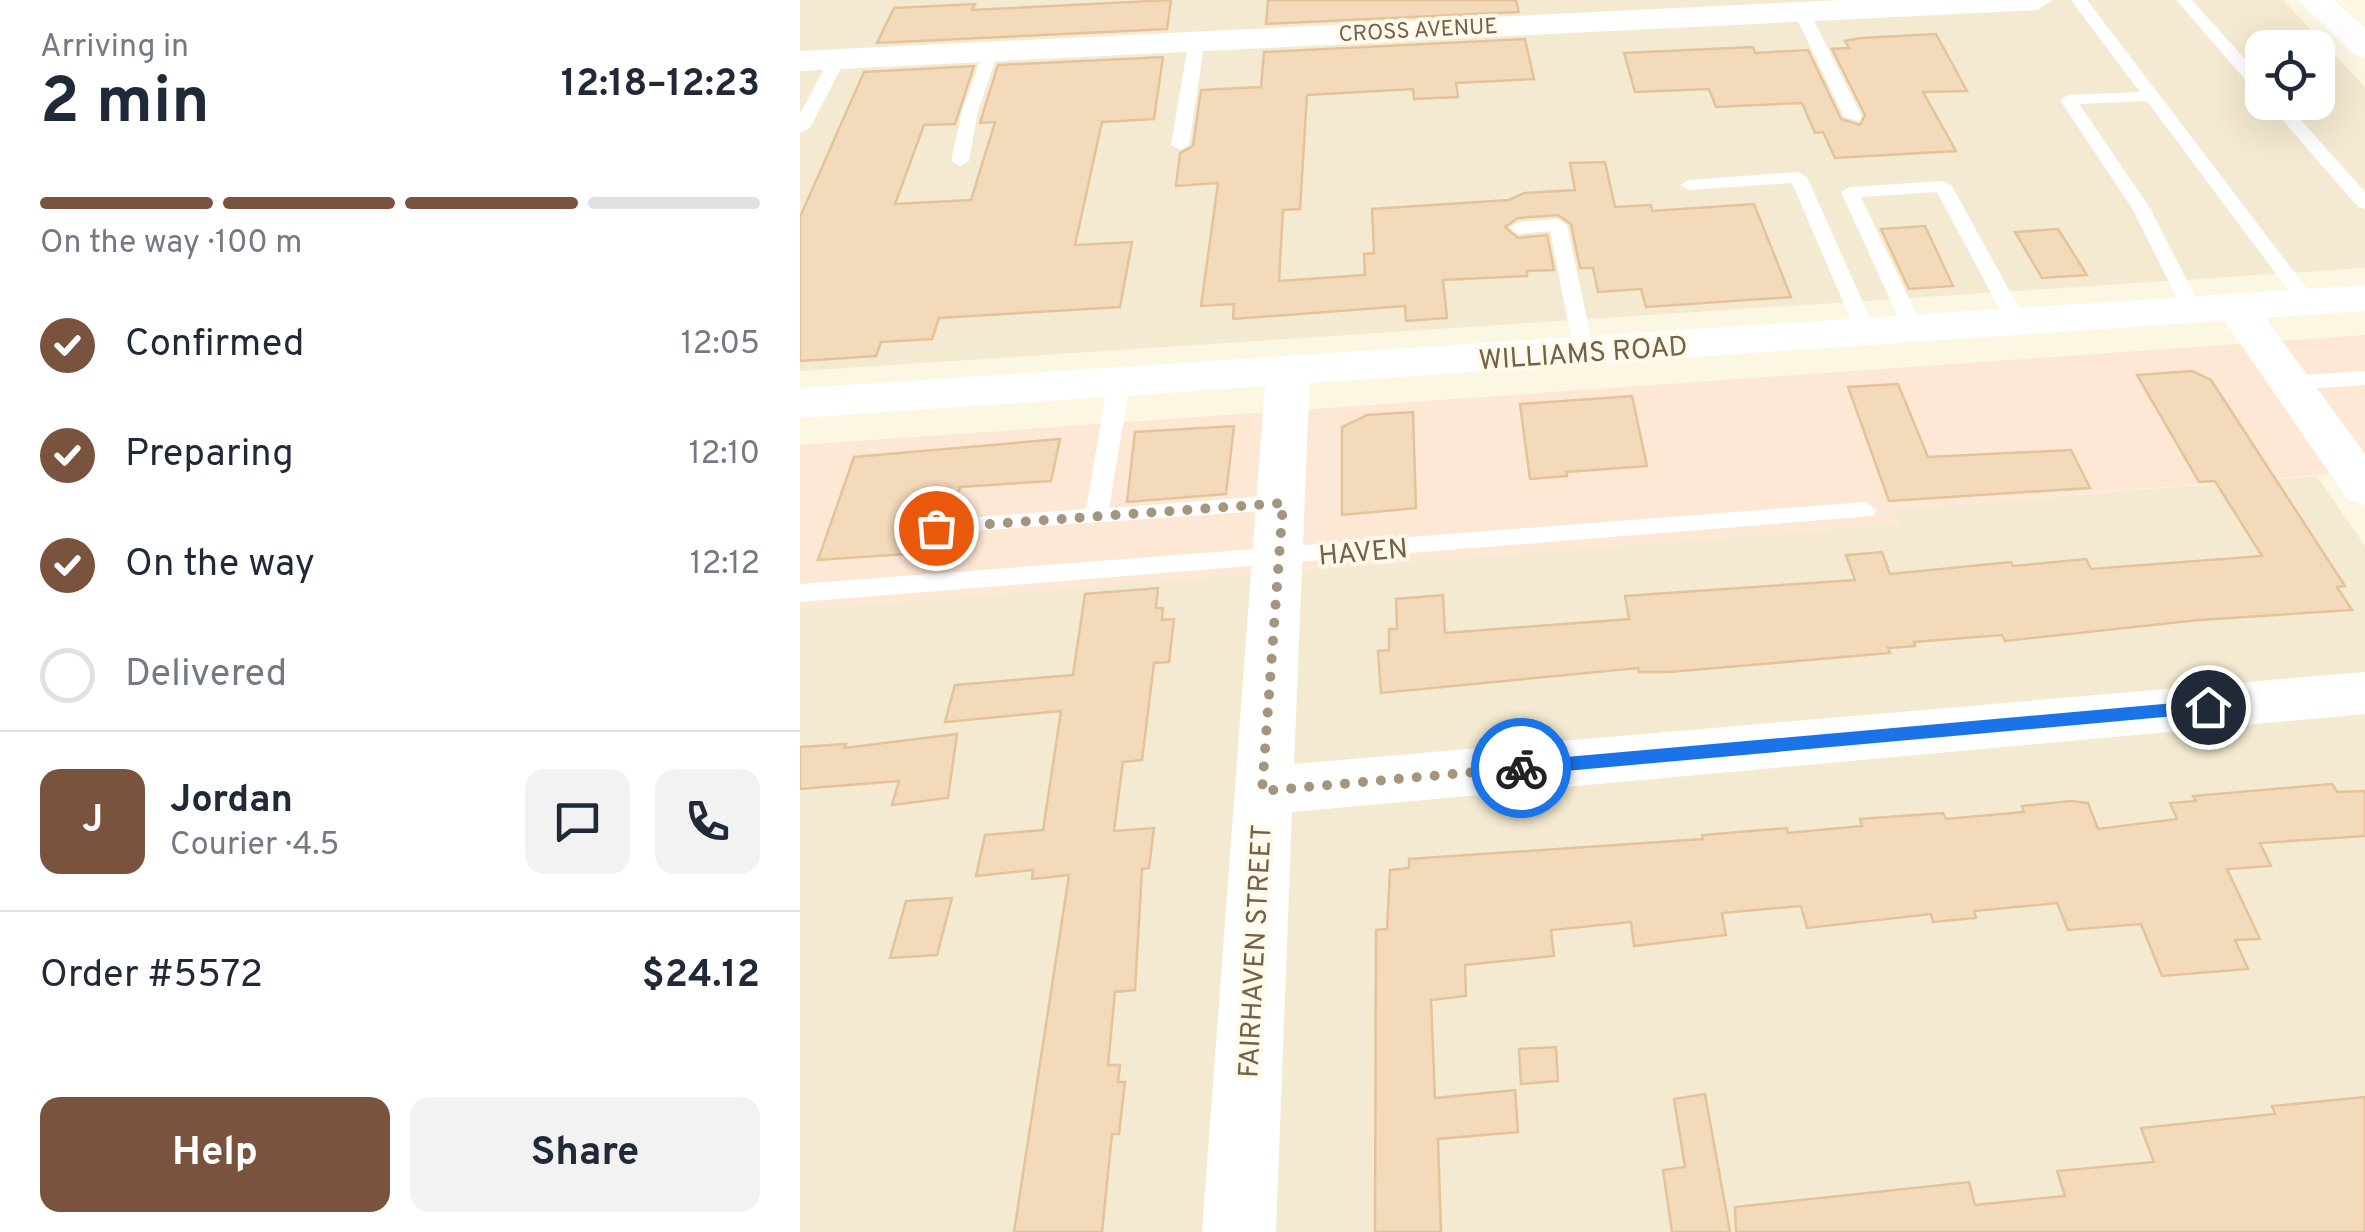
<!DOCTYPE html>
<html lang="en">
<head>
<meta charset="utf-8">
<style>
	:root { --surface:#fff; --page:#f2f2f3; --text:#1f2937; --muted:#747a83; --line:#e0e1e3; --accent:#79533e }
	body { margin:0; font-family:Overpass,sans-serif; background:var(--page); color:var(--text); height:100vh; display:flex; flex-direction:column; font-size:38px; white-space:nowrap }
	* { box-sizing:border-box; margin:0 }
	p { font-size:32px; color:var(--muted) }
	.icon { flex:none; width:55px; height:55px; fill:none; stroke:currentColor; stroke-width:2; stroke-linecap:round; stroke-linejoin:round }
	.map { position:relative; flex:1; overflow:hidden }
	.details { display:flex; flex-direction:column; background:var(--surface); width:800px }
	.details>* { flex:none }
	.tools { position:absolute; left:1445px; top:30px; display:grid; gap:20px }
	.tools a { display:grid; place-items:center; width:90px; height:90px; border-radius:20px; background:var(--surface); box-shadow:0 10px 40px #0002; font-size:50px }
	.pin { position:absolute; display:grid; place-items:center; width:85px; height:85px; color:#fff; margin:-42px; border:5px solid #fff; border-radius:50%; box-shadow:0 2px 10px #0007 }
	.courier { position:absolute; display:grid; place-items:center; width:100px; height:100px; margin:-50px; border:8px solid #1a73e8; border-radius:50%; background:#fff; color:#222; box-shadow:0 2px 12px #0007 }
	.summary em { font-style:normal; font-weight:700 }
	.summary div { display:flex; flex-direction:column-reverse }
	.summary { display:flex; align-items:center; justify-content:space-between; height:170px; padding:0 40px }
	h1 { font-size:65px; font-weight:700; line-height:75px }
	.bar { display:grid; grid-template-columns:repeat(4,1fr); gap:15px 10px; align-content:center; height:120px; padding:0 40px }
	.bar i { height:12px; border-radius:8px; background:var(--line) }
	.bar .active { background:var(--accent) }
	.bar p { grid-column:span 4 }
	.line { display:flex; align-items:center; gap:25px; padding:0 40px; border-top:2px solid var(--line) }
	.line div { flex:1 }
	.round { display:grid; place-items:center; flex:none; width:105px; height:105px; border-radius:20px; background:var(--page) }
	ol { padding:0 40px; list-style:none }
	li { display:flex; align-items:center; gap:30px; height:110px }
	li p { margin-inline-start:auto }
	li .icon { padding:10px; border-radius:50%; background:var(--accent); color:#fff; stroke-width:4 }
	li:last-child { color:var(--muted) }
	li i { width:55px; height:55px; border:5px solid var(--line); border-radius:50% }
	.cta { display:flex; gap:20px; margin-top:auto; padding:20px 40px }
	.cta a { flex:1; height:115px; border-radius:20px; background:var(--accent); color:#fff; font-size:40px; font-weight:700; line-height:115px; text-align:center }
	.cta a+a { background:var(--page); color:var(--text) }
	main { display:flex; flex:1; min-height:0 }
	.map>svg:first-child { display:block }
	.residential { fill:#f4ead1; fill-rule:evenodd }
	.commercial { fill:#fde8d6 }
	.building { fill:#f2daba; stroke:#e5c39a; stroke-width:2.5 }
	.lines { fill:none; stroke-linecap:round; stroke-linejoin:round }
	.lane { fill:#fff; fill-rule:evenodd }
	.street { fill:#fff; fill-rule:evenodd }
	.secondary { fill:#fff; fill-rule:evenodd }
	.route { fill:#1a73e8 }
	.done { stroke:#a4957f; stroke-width:10; stroke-dasharray:0 18 }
	.labels { text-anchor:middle; stroke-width:8; stroke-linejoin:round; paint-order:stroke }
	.far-street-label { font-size:22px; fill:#756049; stroke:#fffae9 }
	.street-label { font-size:28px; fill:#756049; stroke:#fffae9 }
</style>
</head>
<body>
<main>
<section class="details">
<div class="summary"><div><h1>2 min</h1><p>Arriving in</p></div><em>12:18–12:23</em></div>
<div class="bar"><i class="active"></i><i class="active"></i><i class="active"></i><i></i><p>On the way · 100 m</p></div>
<ol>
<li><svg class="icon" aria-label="check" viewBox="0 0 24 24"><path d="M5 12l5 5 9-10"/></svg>Confirmed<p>12:05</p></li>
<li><svg class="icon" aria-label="check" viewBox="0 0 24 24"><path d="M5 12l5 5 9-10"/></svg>Preparing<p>12:10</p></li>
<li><svg class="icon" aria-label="check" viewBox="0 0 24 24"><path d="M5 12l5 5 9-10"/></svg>On the way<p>12:12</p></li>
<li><i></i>Delivered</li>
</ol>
<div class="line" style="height:180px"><b class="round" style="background:var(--accent);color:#fff">J</b><div><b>Jordan</b><p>Courier · 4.5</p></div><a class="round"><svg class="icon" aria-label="chat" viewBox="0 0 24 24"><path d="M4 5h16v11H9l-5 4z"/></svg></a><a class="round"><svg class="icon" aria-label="phone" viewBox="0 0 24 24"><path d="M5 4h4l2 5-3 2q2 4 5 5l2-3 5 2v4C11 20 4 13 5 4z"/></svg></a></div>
<div class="line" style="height:130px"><div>Order #5572</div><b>$24.12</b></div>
<div class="cta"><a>Help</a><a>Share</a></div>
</section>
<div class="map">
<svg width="1565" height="1232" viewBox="0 0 1565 1232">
	<rect width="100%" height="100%" fill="#fcf7e3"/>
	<g class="residential">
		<path d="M0,0h1483l82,87v181l-1565,103zM1462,48h56v54h-56z"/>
		<polygon points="1517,476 1565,546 1565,1232 0,1232 0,609 1100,524 1094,509"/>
	</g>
	<polygon class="commercial" points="1565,335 1565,471 1095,509 1101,524 0,609 0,445"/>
	<g class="building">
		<polygon points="371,0 367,29 77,43 94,8 175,4 172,10"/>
		<polygon points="468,0 716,0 719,12 466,24"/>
		<polygon points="1136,34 1167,91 1123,92 1156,151 1035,158 1023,132 1015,133 1002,103 916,107 909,89 835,92 824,53 953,47 955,53 1008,50 1041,119 1060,125 1065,115 1032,49 1049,48 1045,41 1061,38"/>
		<polygon points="725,39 734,79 656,83 658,97 614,99 613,89 507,95 500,209 483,210 479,281 565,275 564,254 574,253 572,209 709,200 724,193 775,190 770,163 805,162 815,207 851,205 852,211 954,204 991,297 846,307 841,289 798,292 793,268 780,268 771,224 758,215 718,218 705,227 718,238 747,235 754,270 727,271 727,276 643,280 647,318 606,321 605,306 433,319 434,304 401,306 418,183 376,186 380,153 393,146 401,90 461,87 464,52"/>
		<polygon points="363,57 354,119 302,122 275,245 332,242 320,307 139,318 132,339 81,342 76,356 0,361 0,217 64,72 174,66 155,124 124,125 95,204 171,200 195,122 180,123 198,65"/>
		<polygon points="1125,226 1153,286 1109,289 1081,229"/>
		<polygon points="1258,229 1287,275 1242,278 1215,232"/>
		<polygon points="1392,371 1411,380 1545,586 1537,587 1552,610 1399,620 1205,641 1202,635 1114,642 1115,646 1088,648 1090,653 869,672 839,672 838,668 581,693 578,651 589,650 589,629 597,629 596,599 643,595 645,633 829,619 825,596 1055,580 1046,555 1082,552 1090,574 1211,562 1213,566 1286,559 1291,569 1462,556 1415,481 1399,482 1337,375"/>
		<polygon points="1098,384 1128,457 1271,450 1290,488 1089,501 1048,387"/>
		<polygon points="832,396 847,466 766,472 767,476 730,479 720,404"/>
		<polygon points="613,412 616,508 542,515 542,427 567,415"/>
		<polygon points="434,426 426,494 327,502 335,432"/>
		<polygon points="260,439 251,481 160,487 156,503 122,505 107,554 18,560 54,457"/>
		<polygon points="358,588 356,608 363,608 362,620 374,619 369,662 354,663 342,760 323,762 314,831 354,828 349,868 342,869 335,990 315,992 308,1065 320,1065 318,1082 325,1082 319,1134 312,1134 302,1232 214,1232 269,875 232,879 233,870 176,876 185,835 243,830 261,711 145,722 155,685 273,675 285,594"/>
		<polygon points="157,734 148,798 92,805 99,781 0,789 0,747 46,744 44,748"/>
		<polygon points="1532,784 1537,792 1565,791 1565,836 1460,843 1471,866 1427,869 1460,939 1435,940 1448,969 1362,976 1341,924 1268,930 1257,903 1174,911 1176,918 1133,922 1131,914 1007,928 1001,906 922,913 926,935 834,946 831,922 751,930 754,956 665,965 666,996 631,1000 635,1098 715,1090 718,1132 638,1139 641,1232 575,1232 576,930 587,929 590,870 609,868 609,859 903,839 902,835 987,828 988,833 1062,826 1060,819 1143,813 1146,819 1224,812 1222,806 1272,801 1288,803 1298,829 1377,819 1370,803 1396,801 1393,796"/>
		<polygon points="152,898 137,955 90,958 106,901"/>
		<polygon points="756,1047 758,1081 721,1084 719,1049"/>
		<polygon points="905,1094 930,1232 872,1232 863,1170 885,1167 874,1099"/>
		<polygon points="1565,1097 1565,1232 936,1232 935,1207 1169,1182 1175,1205 1265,1196 1257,1171 1354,1162 1341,1128 1475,1114 1472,1106"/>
	</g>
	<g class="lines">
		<g class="lane">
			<polygon points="1271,0 1287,0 1514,298 1514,306 1500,306 1347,101 1279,104 1350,208 1402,310 1392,316 1385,314 1332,208 1260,100 1268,95 1340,92"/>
			<polygon points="1376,0 1392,0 1462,78 1462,93 1456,92"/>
			<polygon points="1001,6 1009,11 1062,117 1059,121 1044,117 993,11"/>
			<polygon points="397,34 405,39 389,145 380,150 371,145 389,39"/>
			<polygon points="185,47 199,50 178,111 169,161 160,166 151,161 162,111"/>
			<polygon points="38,53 46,58 10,128 0,133 0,114 30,58"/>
			<polygon points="1467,102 1485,102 1565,192 1565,209 1558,207"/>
			<polygon points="998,172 1007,177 1077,334 1074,338 1060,338 1057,334 992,183 889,190 880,185 889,180"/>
			<polygon points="1143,181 1152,186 1227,323 1224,327 1210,327 1207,323 1137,192 1061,197 1124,330 1114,336 1104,330 1041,192 1050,187"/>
			<polygon points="758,219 767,225 794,352 784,358 774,352 750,231 718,234 709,228 718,222"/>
			<polygon points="1565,371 1565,385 1489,390 1478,383 1489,376"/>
			<polygon points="319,375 330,382 309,508 483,495 491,497 495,503 491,509 128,534 124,528 136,520 286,509 308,382"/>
			<polygon points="1065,502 1077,510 1073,516 0,602 0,584"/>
		</g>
		<g class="street">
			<polygon points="1041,0 1253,0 1237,10 0,71 0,51"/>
			<polygon points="1436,294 1451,298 1565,454 1565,505 1548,500 1415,307 1421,298"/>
			<polygon points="488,357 504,361 510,371 494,764 1565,672 1565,714 492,812 476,1232 402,1232 466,371 472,361"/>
		</g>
		<g class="secondary">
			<polygon points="1498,0 1534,0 1565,28 1565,58 1553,54"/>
			<polygon points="1565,285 1565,311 0,418 0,388"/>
		</g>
	</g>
	<polygon class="route" points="1408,700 1416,707 1408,713 721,775 712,768 721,761"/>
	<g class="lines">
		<polyline class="done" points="136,528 483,503 462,791 721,768"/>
	</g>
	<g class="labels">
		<g class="far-street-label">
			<text transform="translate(618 29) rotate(-3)" y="8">CROSS AVENUE</text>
		</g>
		<g class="street-label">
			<text transform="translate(783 352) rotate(-4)" y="10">WILLIAMS ROAD</text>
			<text transform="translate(563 551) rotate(-5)" y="10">HAVEN</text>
			<text transform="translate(454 951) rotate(-87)" y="10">FAIRHAVEN STREET</text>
		</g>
	</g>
</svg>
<div class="tools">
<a><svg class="icon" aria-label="locate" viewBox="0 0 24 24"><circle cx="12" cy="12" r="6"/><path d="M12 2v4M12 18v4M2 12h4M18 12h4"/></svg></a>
</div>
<div class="pin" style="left:136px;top:528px;background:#ea580c"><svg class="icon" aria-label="bag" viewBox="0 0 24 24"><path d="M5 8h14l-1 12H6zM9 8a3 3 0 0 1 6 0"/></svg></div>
<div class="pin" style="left:1408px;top:707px;background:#1f2937"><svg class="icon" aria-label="home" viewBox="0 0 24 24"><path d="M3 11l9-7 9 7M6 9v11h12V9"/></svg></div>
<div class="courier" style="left:721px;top:768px"><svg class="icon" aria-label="bike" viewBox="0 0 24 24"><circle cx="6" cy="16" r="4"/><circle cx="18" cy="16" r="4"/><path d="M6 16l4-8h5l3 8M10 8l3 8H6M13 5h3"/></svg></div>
</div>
</main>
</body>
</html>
